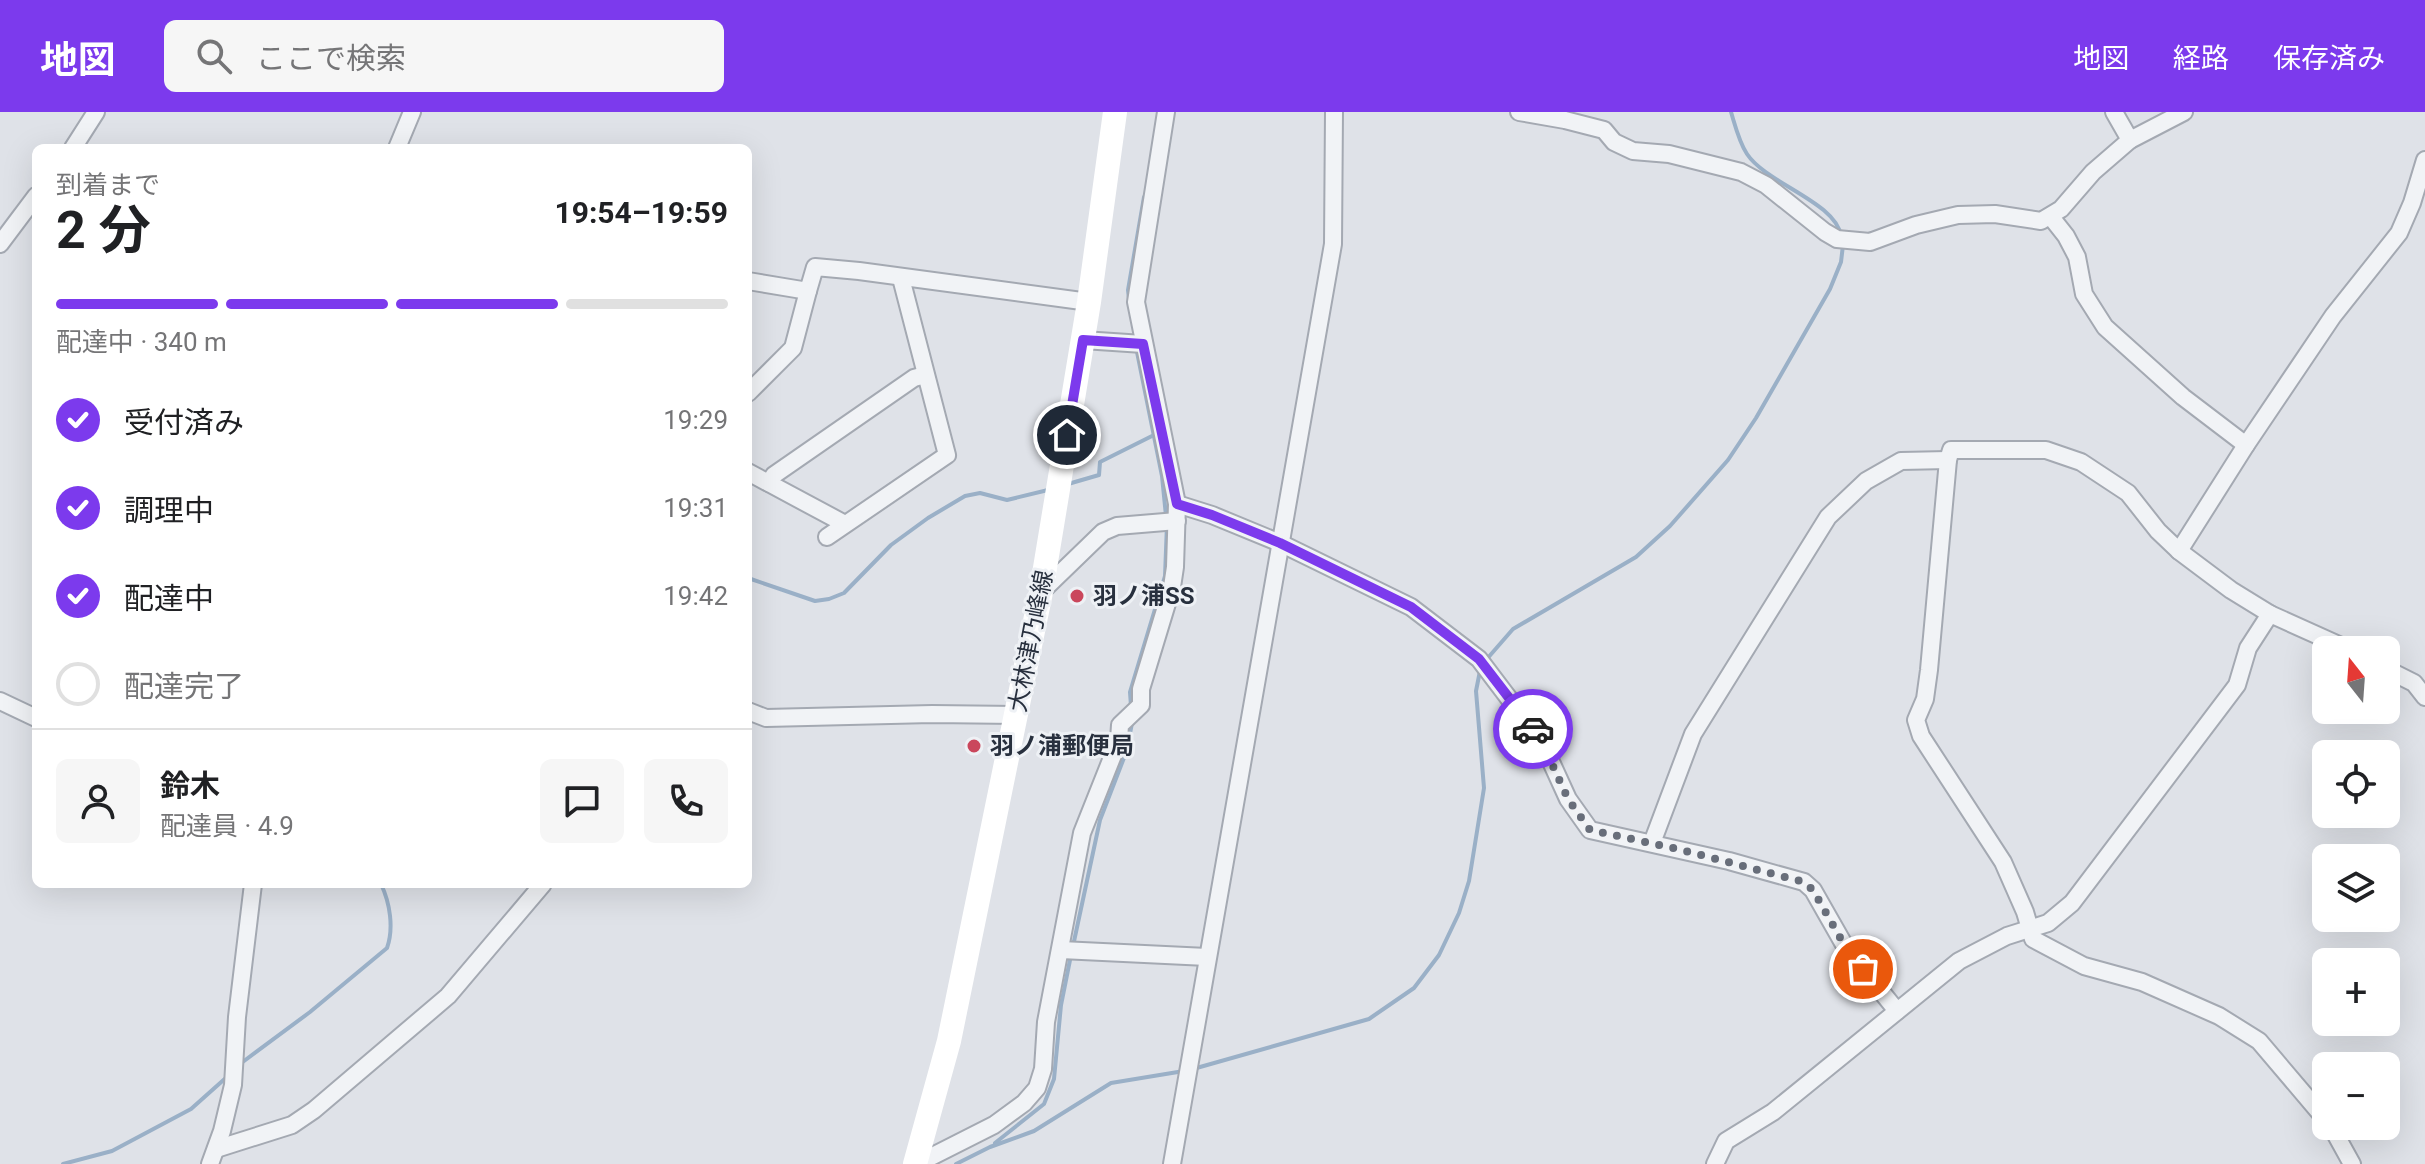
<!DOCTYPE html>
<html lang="ja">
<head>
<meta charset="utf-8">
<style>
	:root { --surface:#fff; --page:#f6f6f6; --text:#202124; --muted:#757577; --line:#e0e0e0; --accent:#7c3aed }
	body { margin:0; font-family:Roboto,"Noto Sans JP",sans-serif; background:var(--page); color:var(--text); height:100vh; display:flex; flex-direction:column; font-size:30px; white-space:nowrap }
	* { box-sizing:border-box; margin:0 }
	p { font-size:26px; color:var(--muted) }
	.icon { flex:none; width:44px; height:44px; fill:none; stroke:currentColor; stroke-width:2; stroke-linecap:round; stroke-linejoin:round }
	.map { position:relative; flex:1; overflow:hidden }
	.drawer { position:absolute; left:32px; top:32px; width:720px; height:744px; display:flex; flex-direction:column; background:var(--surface); border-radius:12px; box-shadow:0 8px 32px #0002 }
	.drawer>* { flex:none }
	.needle { width:52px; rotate:343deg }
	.controls { position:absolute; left:2312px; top:524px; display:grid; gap:16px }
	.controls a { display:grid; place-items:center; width:88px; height:88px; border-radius:12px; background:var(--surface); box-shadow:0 8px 32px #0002; font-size:40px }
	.pin { position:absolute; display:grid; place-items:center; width:68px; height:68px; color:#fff; margin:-34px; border:4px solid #fff; border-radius:50%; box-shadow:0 2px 8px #0007 }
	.courier { position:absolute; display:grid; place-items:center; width:80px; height:80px; margin:-40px; border:6px solid #7c3aed; border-radius:50%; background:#fff; color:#222; box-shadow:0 2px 10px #0007 }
	.summary em { font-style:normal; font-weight:700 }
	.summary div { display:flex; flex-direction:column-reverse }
	.summary { display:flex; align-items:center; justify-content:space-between; height:136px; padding:0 24px }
	h1 { font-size:52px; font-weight:700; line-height:60px }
	.bar { display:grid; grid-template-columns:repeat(4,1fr); gap:12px 8px; align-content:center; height:96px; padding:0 24px }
	.bar i { height:10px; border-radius:6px; background:var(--line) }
	.bar .current { background:var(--accent) }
	.bar p { grid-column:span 4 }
	.line { display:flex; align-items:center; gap:20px; padding:0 24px; border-top:2px solid var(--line) }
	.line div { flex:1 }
	.round { display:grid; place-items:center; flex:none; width:84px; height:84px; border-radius:12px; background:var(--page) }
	ol { padding:0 24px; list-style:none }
	li { display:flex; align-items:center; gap:24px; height:88px }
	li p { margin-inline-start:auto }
	li .icon { padding:8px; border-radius:50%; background:var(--accent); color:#fff; stroke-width:4 }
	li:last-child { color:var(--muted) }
	li i { width:44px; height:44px; border:4px solid var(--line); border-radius:50% }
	header { display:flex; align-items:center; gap:48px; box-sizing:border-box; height:112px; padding:0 40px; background:var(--accent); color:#fff }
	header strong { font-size:38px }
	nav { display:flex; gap:44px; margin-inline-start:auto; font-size:28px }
	.search { width:560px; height:72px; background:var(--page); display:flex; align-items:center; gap:20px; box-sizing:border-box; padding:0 28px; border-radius:12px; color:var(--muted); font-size:30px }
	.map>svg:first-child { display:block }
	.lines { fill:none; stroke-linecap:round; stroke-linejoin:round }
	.stream { stroke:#9ab0c7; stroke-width:4 }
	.minor-casing { stroke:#a4a9b2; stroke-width:20 }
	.minor { stroke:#f1f3f6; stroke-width:16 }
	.secondary { stroke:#fff; stroke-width:24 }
	.done { stroke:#686e7a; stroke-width:8; stroke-dasharray:0 14.4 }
	.route { stroke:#7c3aed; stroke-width:10 }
	.poi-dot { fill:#ca475c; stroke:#eef1f5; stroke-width:3 }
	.labels { text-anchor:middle; stroke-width:6; stroke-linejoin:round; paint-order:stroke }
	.poi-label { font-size:24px; font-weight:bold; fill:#28303e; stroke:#eef1f5; text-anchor:start }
	.street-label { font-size:24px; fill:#28303e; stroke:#eef1f5 }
</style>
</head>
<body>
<header>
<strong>地図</strong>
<div class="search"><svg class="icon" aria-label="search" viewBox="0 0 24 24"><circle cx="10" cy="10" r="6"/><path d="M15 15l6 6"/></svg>ここで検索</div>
<nav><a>地図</a><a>経路</a><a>保存済み</a></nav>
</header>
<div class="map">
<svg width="2425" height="1052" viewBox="0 0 2425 1052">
	<rect width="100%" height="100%" fill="#dfe2e8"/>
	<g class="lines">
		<g class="stream">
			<path d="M1731,0c4,13 8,30 16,42 20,30 89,48 94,82"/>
			<polyline points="1129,187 1128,178 1144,85"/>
			<polyline points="1136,235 1162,364 1166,404"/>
			<polyline points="1068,372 1099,363 1100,350 1154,323"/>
			<polyline points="748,466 815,489 829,487 844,481 891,433 928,406 965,384 980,381 1007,388 1048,378"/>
			<polyline points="1486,548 1513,517 1636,445 1670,414 1728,348 1756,306 1830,177 1841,150 1843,133"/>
			<polyline points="1131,594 1130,580 1165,464 1167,412"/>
			<polyline points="1073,834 1100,708 1127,638 1132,611"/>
			<path d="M240,952l70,-52 77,-64c7,-20 3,-45 -6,-64"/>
			<polyline points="1193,957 1369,907 1414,876 1439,843 1459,801 1469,769 1484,676 1476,579 1480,559"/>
			<polyline points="995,1031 1044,992 1054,967 1061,893 1071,843"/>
			<polyline points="63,1052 112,1039 191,997 228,964"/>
			<polyline points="956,1052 990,1035 1034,1019 1111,971 1184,959"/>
		</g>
		<g class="minor-casing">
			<g id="minor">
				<polyline points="1519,0 1565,8 1604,18 1614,30 1633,39 1669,42 1741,60 1766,73 1825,120 1837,127 1870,130 1916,113 1958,103 1995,102 2041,109 2061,97 2093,60 2130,28 2114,0"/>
				<polyline points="2130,28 2184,0"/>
				<polyline points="73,36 96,0"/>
				<polyline points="397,36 412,0"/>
				<polyline points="2051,105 2066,124 2077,145 2084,182 2105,215 2183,285 2246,333"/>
				<polyline points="0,132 36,84"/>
				<polyline points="748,169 808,179 815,155 859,159 1089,190"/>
				<polyline points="1083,228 1143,232"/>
				<polyline points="748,281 793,236 808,179"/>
				<polyline points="748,360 845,412"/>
				<polyline points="769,371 774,363 914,266 925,263"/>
				<polyline points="1177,392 1212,403 1280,431 1411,495 1479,547 1542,630 1568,687 1590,718 1729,749 1804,770 1813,778 1846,836 1897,899"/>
				<polyline points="827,425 947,343 901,166"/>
				<polyline points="2179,439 2246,333 2333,204 2399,121 2412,91 2425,48"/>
				<polyline points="1041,480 1103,420 1117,414 1177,409"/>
				<polyline points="2386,557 2414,571 2425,585"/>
				<polyline points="0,589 36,606"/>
				<polyline points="748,599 766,606 932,602 1017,603"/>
				<polyline points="1652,731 1693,622 1828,405 1866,369 1901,349 1948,348"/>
				<polyline points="1061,838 1207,845"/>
				<polyline points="2326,1008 2259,929 2219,904 2142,870 2084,854 2033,827 2025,800 2003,750 1921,624 1916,608 1925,587 1929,558 1948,348 1951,338 2046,338 2081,350 2128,381 2158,419 2179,439 2231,478 2270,502 2350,538"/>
				<polyline points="2331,1014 2352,1052"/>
				<polyline points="216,1037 292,1013 314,998 448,884 543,772"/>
				<polyline points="210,1052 222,1019 233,973 237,905 253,772"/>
				<polyline points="917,1052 994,1013 1024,991 1037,976 1043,957 1046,910 1082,721 1119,628 1120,613 1141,593 1141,577 1172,475 1175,455 1177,392 1136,190 1166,0"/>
				<polyline points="1172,1052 1333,132 1334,0"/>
				<polyline points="1715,1052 1726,1029 1773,1000 1959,849 2007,824 2048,811 2072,791 2237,573 2248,536 2270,502"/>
			</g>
		</g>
		<use href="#minor" class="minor"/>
		<polyline class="secondary" points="915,1052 949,929 1041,480 1089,190 1115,0"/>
	</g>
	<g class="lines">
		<polyline class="done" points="1533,617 1542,630 1568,687 1590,718 1678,737 1804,770 1813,778 1846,836 1863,857"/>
		<polyline class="route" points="1067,323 1083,228 1143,232 1177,392 1212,403 1280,431 1411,495 1479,547 1533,617"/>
	</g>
	<g class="poi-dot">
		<circle cx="1077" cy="484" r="8"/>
		<circle cx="974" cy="634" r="8"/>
	</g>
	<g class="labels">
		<g class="poi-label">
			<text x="1093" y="492">羽ノ浦SS</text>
			<text x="990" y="642">羽ノ浦郵便局</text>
		</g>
		<g class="street-label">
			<text transform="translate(1031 529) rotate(-79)" y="8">大林津乃峰線</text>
		</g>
	</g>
</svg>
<div class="controls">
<a><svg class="needle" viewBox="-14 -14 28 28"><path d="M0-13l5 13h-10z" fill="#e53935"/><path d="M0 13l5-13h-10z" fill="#757577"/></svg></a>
<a><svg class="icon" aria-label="locate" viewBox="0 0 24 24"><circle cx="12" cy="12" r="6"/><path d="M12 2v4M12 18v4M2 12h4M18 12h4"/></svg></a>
<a><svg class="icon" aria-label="layers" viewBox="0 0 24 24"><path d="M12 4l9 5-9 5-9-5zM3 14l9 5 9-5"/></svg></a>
<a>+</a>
<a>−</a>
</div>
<div class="pin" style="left:1863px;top:857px;background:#ea580c"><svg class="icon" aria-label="bag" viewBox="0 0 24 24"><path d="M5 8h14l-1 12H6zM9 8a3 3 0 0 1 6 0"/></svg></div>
<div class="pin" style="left:1067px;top:323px;background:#1f2937"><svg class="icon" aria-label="home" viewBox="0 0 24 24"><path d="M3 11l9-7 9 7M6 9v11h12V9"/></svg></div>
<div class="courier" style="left:1533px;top:617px"><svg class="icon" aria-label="car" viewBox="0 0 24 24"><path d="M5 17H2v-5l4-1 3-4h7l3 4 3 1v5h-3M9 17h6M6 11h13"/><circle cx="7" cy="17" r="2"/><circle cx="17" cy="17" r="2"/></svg></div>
<section class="drawer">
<div class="summary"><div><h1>2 分</h1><p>到着まで</p></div><em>19:54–19:59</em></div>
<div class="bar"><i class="current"></i><i class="current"></i><i class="current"></i><i></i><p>配達中 · 340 m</p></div>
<ol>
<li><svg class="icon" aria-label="check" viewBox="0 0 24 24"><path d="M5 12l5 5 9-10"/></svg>受付済み<p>19:29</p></li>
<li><svg class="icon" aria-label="check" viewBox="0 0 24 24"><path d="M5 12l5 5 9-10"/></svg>調理中<p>19:31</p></li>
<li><svg class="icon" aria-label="check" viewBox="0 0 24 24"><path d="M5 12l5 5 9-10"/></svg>配達中<p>19:42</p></li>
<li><i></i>配達完了</li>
</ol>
<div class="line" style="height:144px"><a class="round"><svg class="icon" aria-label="person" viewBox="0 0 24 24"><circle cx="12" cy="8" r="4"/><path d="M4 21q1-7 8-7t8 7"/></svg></a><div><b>鈴木</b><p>配達員 · 4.9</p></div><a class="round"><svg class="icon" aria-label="chat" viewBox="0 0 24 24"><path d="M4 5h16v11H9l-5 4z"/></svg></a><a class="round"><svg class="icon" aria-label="phone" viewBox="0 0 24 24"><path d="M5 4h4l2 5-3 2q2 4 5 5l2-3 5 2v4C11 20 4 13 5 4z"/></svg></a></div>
</section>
</div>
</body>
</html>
